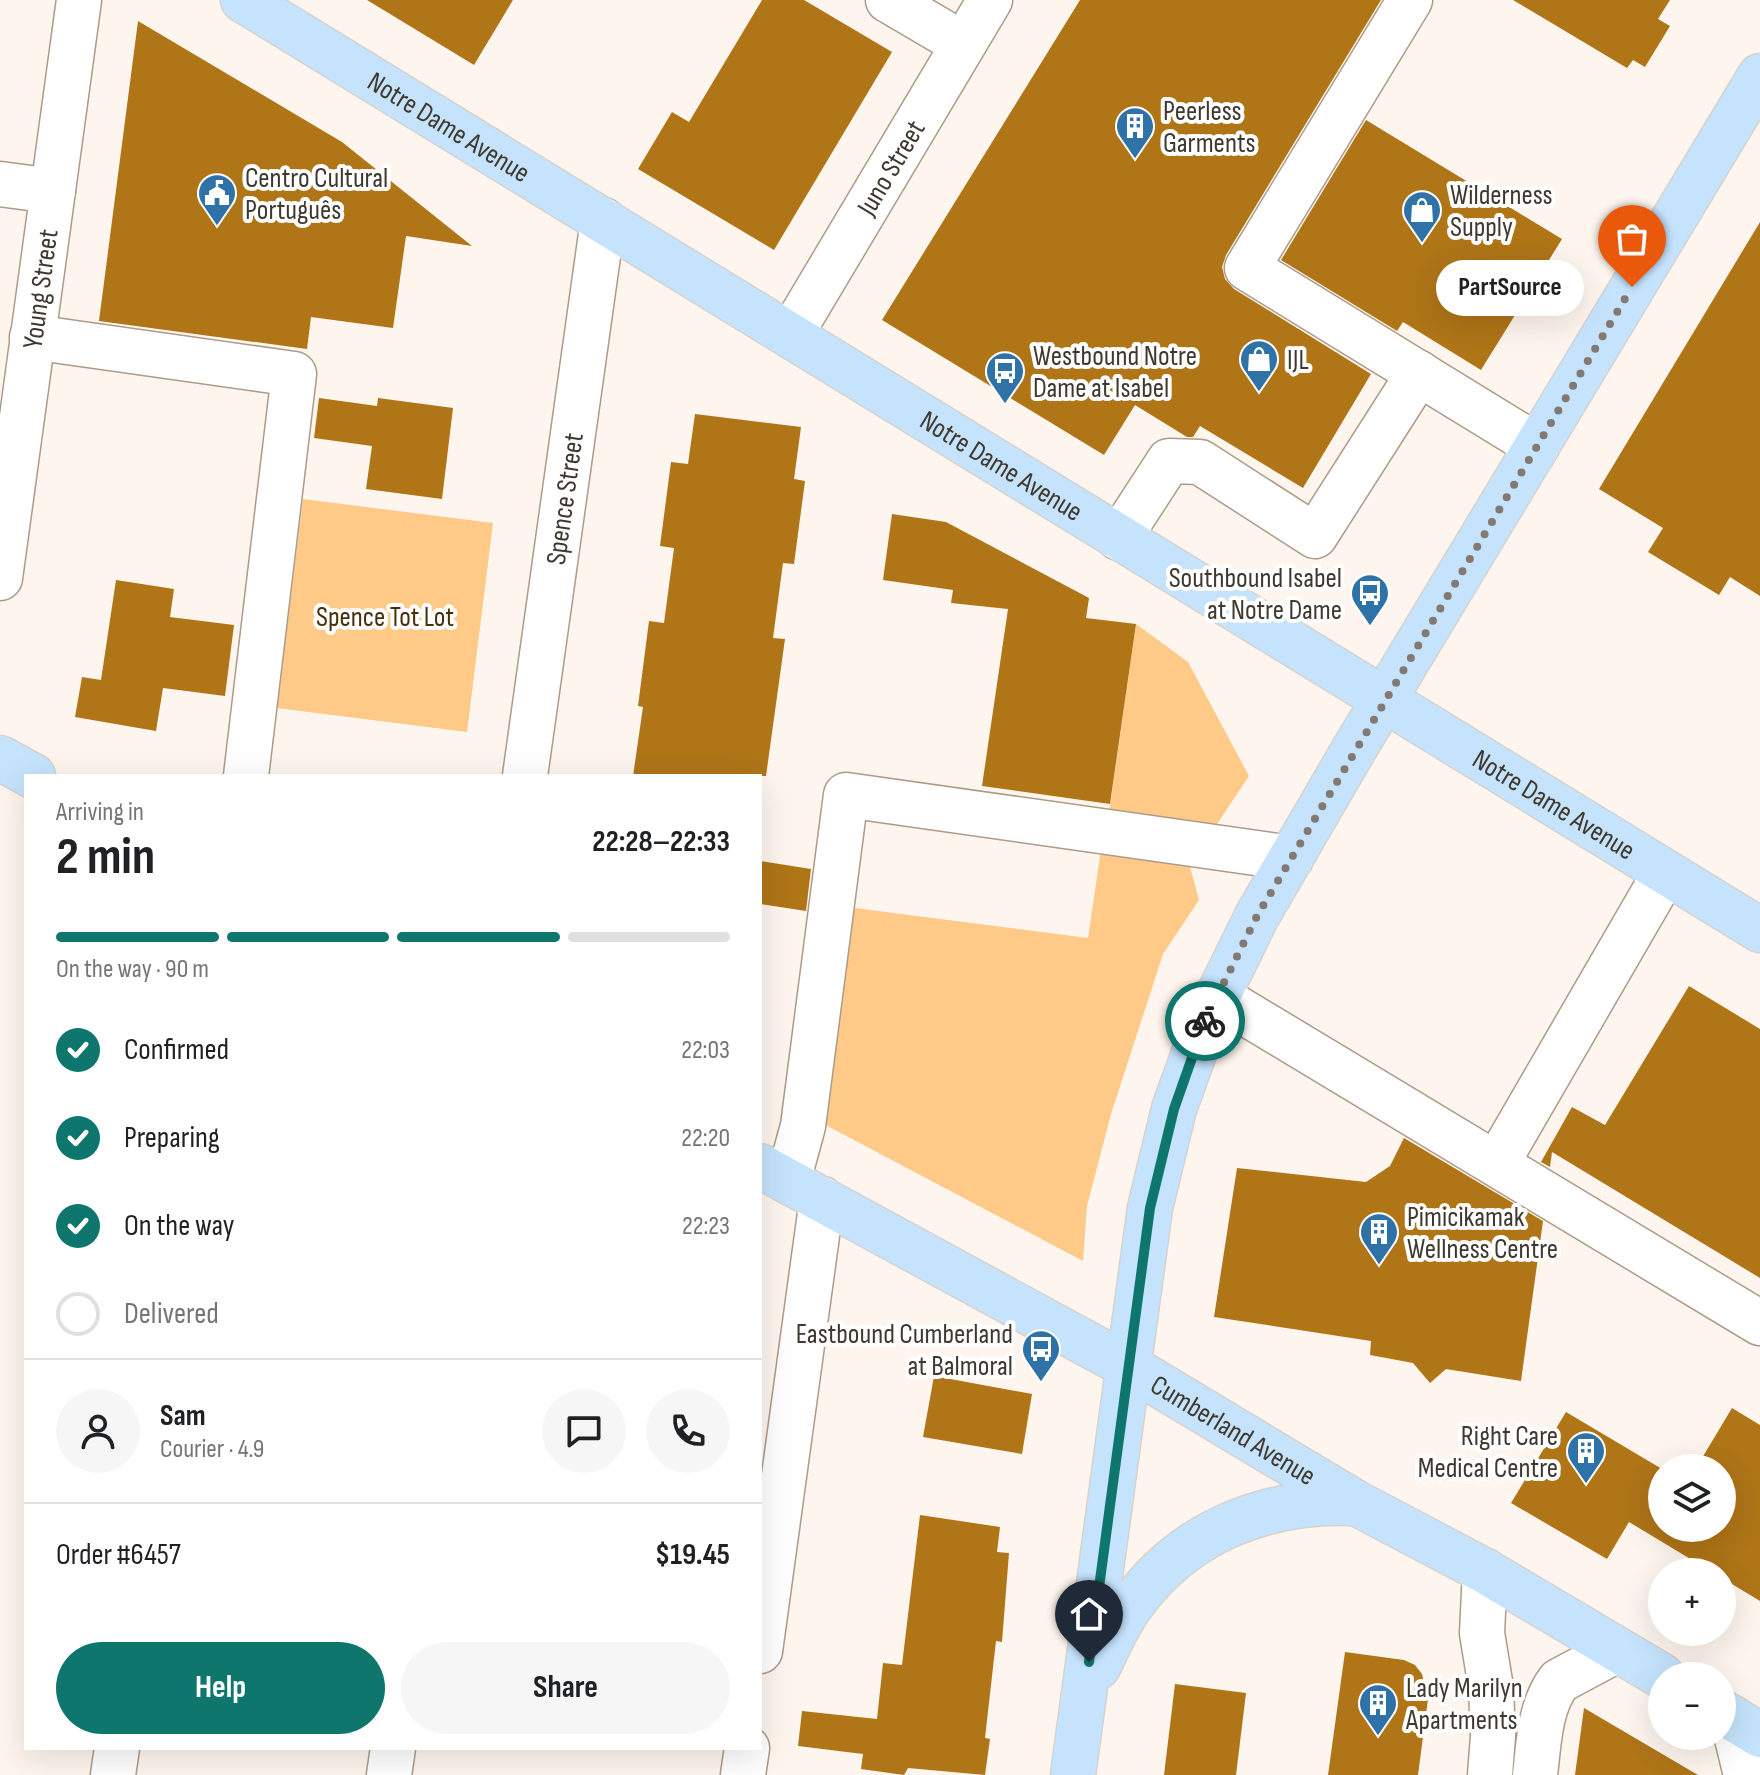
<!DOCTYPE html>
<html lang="en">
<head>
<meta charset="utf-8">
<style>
	:root { --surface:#fff; --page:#f6f6f6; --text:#202124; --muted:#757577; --line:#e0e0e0; --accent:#0f766e }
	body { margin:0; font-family:"Sofia Sans Condensed",sans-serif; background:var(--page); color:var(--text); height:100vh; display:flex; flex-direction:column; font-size:30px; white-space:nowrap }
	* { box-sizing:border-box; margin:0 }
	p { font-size:26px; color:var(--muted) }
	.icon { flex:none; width:44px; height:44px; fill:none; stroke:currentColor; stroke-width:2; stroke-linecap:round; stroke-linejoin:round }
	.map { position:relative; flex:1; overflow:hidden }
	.drawer { position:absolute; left:24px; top:774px; width:738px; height:976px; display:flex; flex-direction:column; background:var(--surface); border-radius:0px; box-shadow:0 8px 32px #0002 }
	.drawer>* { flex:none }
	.tools { position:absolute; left:1648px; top:1454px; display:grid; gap:16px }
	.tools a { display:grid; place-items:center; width:88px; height:88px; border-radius:50%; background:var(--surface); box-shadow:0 8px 32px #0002; font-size:40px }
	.pin { position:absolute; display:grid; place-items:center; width:68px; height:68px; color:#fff; margin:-82px -34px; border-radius:50% 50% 50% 0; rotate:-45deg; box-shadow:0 0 8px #0007 }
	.pin .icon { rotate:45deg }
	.courier { position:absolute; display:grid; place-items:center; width:80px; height:80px; margin:-40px; border:6px solid #0f766e; border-radius:50%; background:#fff; color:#222; box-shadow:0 2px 10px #0007 }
	.bubble { position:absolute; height:56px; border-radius:28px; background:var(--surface); box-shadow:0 8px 32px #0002; font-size:26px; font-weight:700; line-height:56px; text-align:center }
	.head em { font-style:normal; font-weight:700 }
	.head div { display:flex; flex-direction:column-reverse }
	.head { display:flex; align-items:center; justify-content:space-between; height:136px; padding:0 32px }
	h1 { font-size:52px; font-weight:700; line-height:60px }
	.bar { display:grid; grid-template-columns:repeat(4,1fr); gap:12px 8px; align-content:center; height:96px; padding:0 32px }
	.bar i { height:10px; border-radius:6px; background:var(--line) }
	.bar .on { background:var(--accent) }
	.bar p { grid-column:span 4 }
	.line { display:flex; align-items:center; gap:20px; padding:0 32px; border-top:2px solid var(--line) }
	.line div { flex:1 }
	.round { display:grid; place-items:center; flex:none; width:84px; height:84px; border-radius:42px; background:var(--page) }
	ol { padding:0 32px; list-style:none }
	li { display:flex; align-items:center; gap:24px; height:88px }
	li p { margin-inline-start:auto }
	li .icon { padding:8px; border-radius:50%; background:var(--accent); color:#fff; stroke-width:4 }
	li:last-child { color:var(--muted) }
	li i { width:44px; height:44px; border:4px solid var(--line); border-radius:50% }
	.button { display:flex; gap:16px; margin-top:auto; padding:16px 32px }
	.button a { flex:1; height:92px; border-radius:48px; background:var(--accent); color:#fff; font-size:32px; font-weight:700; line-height:92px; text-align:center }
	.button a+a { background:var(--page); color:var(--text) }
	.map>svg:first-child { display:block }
	.green { fill:#ffca87 }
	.building { fill:#af7517 }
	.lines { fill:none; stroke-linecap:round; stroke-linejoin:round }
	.minor-casing { stroke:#ad9b87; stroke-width:47 }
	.major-casing { stroke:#d5d3d1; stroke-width:47 }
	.minor { stroke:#fff; stroke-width:44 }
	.major { stroke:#c5e3fd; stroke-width:44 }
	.done { stroke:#827a72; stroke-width:8; stroke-dasharray:0 14.4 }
	.route { stroke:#0f766e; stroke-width:10 }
	.labels { text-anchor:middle; stroke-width:8; stroke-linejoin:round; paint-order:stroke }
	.poi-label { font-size:28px; fill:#3f382f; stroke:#fff; text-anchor:start }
	.street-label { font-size:28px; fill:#3f382f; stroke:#fff }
	.park-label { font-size:28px; fill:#482f0a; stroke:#fff }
</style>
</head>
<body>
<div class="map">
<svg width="1760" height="1775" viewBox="0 0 1760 1775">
	<rect width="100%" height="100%" fill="#fef6ee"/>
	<g class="green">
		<polygon points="303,499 493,523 467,732 277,708"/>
		<polygon points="1136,624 1188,662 1249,776 1217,824 1109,813"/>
		<polygon points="1102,843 1168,852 1190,867 1199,900 1163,954 1111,1114 1087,1206 1083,1261 818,1121 847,907 1088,938"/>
	</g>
	<g class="building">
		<polygon points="367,0 513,0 474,65"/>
		<polygon points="762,0 804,0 892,52 774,250 638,169 672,112 689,122"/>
		<polygon points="1080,0 1381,0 1226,255 1222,267 1225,279 1234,289 1371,374 1303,488 1200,426 1193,437 1187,437 1135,405 1104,455 882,320"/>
		<polygon points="1513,0 1670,0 1658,19 1670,26 1645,67 1633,60 1627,68"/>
		<polygon points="138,21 342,142 472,246 406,236 393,328 311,317 307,349 99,321"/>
		<polygon points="1366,120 1562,239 1481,370 1403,322 1397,331 1281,260"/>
		<polygon points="1760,222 1760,596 1730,577 1719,595 1648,552 1663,528 1599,489"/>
		<polygon points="319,398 377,406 378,398 453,408 442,499 366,489 372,446 314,438"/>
		<polygon points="695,414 801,427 794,479 805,481 794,564 783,563 773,638 785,639 766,776 633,776 643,707 638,706 649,621 664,623 674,548 660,546 671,462 688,464"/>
		<polygon points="892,514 946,522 1089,598 1086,618 1136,624 1110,804 982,786 1008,609 951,603 953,590 883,580"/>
		<polygon points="116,580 174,589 170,617 234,625 225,696 163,688 156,731 75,717 82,677 101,680"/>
		<polygon points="760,861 811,869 806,911 760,904"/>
		<polygon points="1689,986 1760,1029 1760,1278 1552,1152 1550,1167 1541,1162 1572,1107 1605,1125"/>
		<polygon points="1404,1138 1543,1221 1521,1381 1446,1369 1430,1383 1413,1363 1370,1355 1371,1341 1214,1317 1237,1168 1366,1182 1390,1166"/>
		<polygon points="934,1376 1032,1394 1022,1454 923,1437"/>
		<polygon points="1732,1408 1760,1425 1760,1601 1722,1578 1722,1572 1712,1572 1629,1522 1607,1559 1511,1503 1566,1412 1662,1469 1662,1528 1722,1528 1722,1468 1696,1468"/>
		<polygon points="920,1515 1000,1527 997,1552 1009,1553 1002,1642 996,1641 985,1738 990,1739 985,1775 908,1768 904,1775 861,1769 863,1754 798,1746 802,1711 877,1719 883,1663 902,1665"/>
		<polygon points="1345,1652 1404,1660 1415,1665 1422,1674 1428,1699 1418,1775 1328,1775"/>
		<polygon points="1175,1684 1246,1693 1236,1775 1164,1775"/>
		<polygon points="1584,1708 1698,1775 1575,1775"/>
	</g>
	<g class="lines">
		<g class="minor-casing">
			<g id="minor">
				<polyline points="888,0 963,44"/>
				<polyline points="1410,0 1247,268 1537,446"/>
				<polyline points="0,184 53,191"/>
				<path id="s1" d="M791,334l199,-334"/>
				<polyline points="32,337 294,374 246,776"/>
				<polyline points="1119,538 1169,461 1200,462 1315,536 1419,373"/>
				<path id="s2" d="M0,578l79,-578"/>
				<path id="s3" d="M525,776l78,-556"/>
				<polyline points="1217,996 1760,1323"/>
				<polyline points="1497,1163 1665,873"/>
				<polyline points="788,1181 803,1126 846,795 1291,858"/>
				<polyline points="1485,1571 1482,1633 1491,1688 1493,1736 1490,1775"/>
				<polyline points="760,1651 822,1199"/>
				<polyline points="1732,1718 1746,1775"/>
				<polyline points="113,1775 117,1748"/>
				<polyline points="389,1775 393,1748"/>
				<polyline points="743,1775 747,1748"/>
				<path d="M1535,1775c4,-32 4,-67 24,-94l58,-31"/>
			</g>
		</g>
		<g class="major-casing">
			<g id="major">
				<path id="s4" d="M243,0l1517,930"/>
				<polyline points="0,758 33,776"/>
				<path id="s5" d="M760,1166l368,200 228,137 129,68 177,105"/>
				<path d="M1098,1667c10,-20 19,-42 32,-60 53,-75 135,-108 226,-104"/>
				<polyline points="1722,1712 1760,1735"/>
				<polyline points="1073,1775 1150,1208 1174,1109 1206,1020 1257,916 1353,751 1760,76"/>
			</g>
		</g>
		<use href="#minor" class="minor"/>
		<use href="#major" class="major"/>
	</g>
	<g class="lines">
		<polyline class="done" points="1205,1021 1257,916 1632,287"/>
		<polyline class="route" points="1089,1662 1150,1208 1174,1109 1205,1021"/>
	</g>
	<defs>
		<g id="building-pin" transform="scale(2)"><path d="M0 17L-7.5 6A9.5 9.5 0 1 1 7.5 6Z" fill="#2e72a7" stroke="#fff"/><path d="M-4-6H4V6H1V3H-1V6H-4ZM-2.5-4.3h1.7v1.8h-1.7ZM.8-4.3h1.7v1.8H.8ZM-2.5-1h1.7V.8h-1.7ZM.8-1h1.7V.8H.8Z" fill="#fff"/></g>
		<g id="civic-pin" transform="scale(2)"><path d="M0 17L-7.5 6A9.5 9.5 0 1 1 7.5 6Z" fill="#2e72a7" stroke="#fff"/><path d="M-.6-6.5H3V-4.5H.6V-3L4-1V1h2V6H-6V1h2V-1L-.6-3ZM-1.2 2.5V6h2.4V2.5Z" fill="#fff"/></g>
		<g id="shop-pin" transform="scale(2)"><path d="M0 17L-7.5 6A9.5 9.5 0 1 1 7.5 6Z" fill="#2e72a7" stroke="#fff"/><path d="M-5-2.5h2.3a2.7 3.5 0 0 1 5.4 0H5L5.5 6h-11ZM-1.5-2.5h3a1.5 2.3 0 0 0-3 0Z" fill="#fff"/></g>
		<g id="bus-pin" transform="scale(2)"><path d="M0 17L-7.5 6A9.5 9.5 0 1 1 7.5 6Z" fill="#2e72a7" stroke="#fff"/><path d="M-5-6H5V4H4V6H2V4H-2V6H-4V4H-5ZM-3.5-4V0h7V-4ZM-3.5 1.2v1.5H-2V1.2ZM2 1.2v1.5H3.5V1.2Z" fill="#fff"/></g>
	</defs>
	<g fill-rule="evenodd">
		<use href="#building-pin" x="1135" y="126"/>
		<use href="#civic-pin" x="217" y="193"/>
		<use href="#shop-pin" x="1422" y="210"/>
		<use href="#shop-pin" x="1259" y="359"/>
		<use href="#bus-pin" x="1005" y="371"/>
		<use href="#bus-pin" x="1370" y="593"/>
		<use href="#building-pin" x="1379" y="1232"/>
		<use href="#bus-pin" x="1041" y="1349"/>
		<use href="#building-pin" x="1586" y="1451"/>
		<use href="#building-pin" x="1378" y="1703"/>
	</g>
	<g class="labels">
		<g class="poi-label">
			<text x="1163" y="120">Peerless<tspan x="1163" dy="32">Garments</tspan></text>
			<text x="245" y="187">Centro Cultural<tspan x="245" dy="32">Português</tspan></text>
			<text x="1450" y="204">Wilderness<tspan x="1450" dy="32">Supply</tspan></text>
			<text x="1033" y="365">Westbound Notre<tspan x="1033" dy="32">Dame at Isabel</tspan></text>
			<text x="1287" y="369">IJL</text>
			<text x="1342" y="587" text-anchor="end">Southbound Isabel<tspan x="1342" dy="32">at Notre Dame</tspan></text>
			<text x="1407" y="1226">Pimicikamak<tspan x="1407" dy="32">Wellness Centre</tspan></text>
			<text x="1013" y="1343" text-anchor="end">Eastbound Cumberland<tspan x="1013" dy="32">at Balmoral</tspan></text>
			<text x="1558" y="1445" text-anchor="end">Right Care<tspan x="1558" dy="32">Medical Centre</tspan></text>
			<text x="1406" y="1697">Lady Marilyn<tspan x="1406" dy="32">Apartments</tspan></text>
		</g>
		<g class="street-label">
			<text dy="10" stroke="none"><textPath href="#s4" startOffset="242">Notre Dame Avenue</textPath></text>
			<text dy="10" stroke="none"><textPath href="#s1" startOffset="194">Juno Street</textPath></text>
			<text dy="10" stroke="none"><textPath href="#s2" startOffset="292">Young Street</textPath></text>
			<text dy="10" stroke="none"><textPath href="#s4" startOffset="890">Notre Dame Avenue</textPath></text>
			<text dy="10" stroke="none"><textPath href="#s3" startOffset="280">Spence Street</textPath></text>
			<text dy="10" stroke="none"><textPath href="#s4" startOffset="1538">Notre Dame Avenue</textPath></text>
			<text dy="10" stroke="none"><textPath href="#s5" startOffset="542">Cumberland Avenue</textPath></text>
		</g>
		<g class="park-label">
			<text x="385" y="626">Spence Tot Lot</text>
		</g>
	</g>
</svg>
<div class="tools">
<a><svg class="icon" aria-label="layers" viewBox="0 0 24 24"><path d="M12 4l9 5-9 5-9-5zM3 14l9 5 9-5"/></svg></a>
<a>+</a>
<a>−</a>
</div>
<div class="pin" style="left:1632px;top:287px;background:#ea580c"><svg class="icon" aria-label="bag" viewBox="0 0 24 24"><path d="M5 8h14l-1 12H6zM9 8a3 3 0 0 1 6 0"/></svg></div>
<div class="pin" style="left:1089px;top:1662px;background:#1f2937"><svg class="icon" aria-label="home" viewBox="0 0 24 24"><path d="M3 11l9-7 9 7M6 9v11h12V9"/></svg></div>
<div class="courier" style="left:1205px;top:1021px"><svg class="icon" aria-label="bike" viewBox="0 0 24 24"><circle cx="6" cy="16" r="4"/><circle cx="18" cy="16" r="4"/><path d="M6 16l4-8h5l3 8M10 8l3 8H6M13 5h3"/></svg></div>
<div class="bubble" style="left:1436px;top:260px;width:148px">PartSource</div>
<section class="drawer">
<div class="head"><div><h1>2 min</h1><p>Arriving in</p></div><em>22:28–22:33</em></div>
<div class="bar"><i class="on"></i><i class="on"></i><i class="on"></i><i></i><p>On the way · 90 m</p></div>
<ol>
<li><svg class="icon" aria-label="check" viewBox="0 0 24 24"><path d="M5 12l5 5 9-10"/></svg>Confirmed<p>22:03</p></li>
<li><svg class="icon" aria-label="check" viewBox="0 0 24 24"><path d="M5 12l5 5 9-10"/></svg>Preparing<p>22:20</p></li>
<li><svg class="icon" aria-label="check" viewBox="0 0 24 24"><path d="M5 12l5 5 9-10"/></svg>On the way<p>22:23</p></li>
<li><i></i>Delivered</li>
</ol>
<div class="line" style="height:144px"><a class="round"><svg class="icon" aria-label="person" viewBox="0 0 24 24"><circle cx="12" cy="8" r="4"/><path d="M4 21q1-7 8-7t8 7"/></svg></a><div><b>Sam</b><p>Courier · 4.9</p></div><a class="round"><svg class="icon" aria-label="chat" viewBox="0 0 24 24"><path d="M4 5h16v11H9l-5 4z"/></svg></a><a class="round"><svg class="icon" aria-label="phone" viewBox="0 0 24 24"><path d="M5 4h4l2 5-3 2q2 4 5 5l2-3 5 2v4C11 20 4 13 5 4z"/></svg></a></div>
<div class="line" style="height:104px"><div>Order #6457</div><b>$19.45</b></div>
<div class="button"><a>Help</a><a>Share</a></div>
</section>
</div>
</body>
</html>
